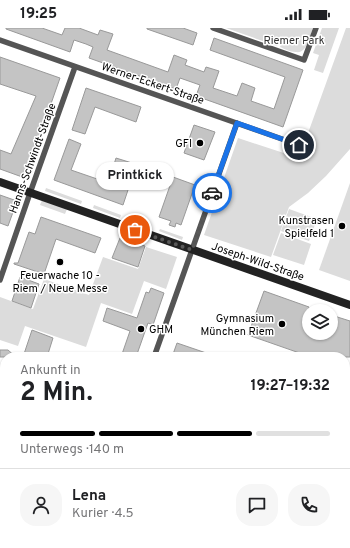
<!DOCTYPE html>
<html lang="de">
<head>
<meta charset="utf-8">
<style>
	:root { --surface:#fff; --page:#f6f6f6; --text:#202124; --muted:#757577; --line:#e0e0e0; --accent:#000 }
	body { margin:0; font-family:Overpass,sans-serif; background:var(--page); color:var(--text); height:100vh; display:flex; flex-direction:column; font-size:15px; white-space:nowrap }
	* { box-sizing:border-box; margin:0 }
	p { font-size:13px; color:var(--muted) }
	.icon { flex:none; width:22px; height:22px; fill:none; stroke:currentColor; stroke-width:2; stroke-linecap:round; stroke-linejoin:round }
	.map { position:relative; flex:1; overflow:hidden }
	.sheet { position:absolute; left:0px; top:324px; width:350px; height:196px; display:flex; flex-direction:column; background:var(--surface); border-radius:16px 16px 0 0; box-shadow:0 1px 3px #0004 }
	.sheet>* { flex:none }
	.tools { position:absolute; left:302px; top:276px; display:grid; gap:8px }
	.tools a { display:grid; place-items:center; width:36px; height:36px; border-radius:50%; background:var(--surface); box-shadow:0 1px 3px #0004; font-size:20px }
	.pin { position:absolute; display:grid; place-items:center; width:34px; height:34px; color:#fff; margin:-17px; border:2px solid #fff; border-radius:50%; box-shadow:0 1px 4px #0007 }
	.courier { position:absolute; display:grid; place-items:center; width:40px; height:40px; margin:-20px; border:3px solid #1a73e8; border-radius:50%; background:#fff; color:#222; box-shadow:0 1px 5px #0007 }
	.bubble { position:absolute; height:28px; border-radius:14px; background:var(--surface); box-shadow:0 1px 3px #0004; font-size:13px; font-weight:700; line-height:28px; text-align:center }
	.summary em { font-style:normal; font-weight:700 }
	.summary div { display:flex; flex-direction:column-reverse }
	.summary { display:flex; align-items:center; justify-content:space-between; height:68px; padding:0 20px }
	h1 { font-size:26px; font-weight:700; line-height:30px }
	.bar { display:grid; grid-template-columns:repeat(4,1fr); gap:6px 4px; align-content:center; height:48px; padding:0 20px }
	.bar i { height:5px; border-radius:3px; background:var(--line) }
	.bar .on { background:var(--accent) }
	.bar p { grid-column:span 4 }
	.line { display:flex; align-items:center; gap:10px; padding:0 20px; border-top:1px solid var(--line) }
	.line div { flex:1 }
	.round { display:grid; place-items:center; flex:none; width:42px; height:42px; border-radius:16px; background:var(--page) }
	.status { display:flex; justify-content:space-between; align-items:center; height:28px; padding:0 20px; background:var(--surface); direction:ltr }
	.status svg { height:11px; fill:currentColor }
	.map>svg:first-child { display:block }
	.green { fill:#dcdcdc }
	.building { fill:#c4c4c4; stroke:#999 }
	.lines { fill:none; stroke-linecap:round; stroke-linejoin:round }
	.highway-casing { stroke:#dbdbdb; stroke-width:12 }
	.street { stroke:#555; stroke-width:5.5 }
	.secondary { stroke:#222; stroke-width:8 }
	.highway { stroke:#000; stroke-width:10 }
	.done { stroke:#595959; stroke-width:4; stroke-dasharray:0 7.2 }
	.route { stroke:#1a73e8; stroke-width:5 }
	.poi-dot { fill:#000; stroke:#fff; stroke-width:1.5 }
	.labels { text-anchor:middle; stroke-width:3; stroke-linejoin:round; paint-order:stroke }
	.park-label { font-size:11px; fill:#333; stroke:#fff }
	.street-label { font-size:11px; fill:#000; stroke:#fff }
	.poi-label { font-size:11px; fill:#000; stroke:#fff; text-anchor:end }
</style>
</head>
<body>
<div class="status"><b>19:25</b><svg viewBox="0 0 49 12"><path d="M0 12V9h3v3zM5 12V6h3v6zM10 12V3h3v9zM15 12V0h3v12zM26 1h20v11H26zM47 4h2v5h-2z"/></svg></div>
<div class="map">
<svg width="350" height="520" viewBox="0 0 350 520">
	<rect width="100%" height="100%" fill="#fff"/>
	<g class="green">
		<path d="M226,0h87c-3,8 -6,26 -17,24 -6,0 -11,-3 -16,-5l2,-5 -3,-1 -2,5z"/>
		<polygon points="322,0 339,0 323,45 314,42 319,27 313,25"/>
		<polygon points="346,0 350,0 350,121 326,148 308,165 289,179 271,229 204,207 238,110 299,130"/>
		<polygon points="350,155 350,253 319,242"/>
		<polygon points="46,160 82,173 81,176 45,163"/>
		<polygon points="42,172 67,181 65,186 40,177"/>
		<polygon points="94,177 121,187 120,190 93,180"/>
		<polygon points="289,181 317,191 309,213 281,203"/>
		<polygon points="160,201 183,209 182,212 159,203"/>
		<polygon points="123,203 146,212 145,214 122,206"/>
		<polygon points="281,205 311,216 304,237 273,227"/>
		<polygon points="146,219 177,229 166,261 144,253 132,286 101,275 86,319 25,298 18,318 0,312 0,269 33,281 44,251 89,267 103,229 138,241"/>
		<polygon points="0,459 5,459 5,515 162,515 124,520 0,520"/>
		<polygon points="345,490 350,491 350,520 324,520 298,515 345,515"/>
	</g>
	<g class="building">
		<polygon points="6,0 42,0 62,7 65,0 79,0 98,7 100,2 113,6 107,22 168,44 174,27 187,32 185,37 204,44 206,39 219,43 213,60 237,68 242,55 255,60 251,73 274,81 285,49 210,22 214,10 303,42 283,99 196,68 200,57 180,50 176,61 89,30 93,19 86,16 74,12 70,24 6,1"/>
		<polygon points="147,0 183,0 197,5 193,17 147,1"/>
		<polygon points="0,29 60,50 25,150 0,141 0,122 11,126 36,68 0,56"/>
		<polygon points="86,60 141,79 136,94 95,79 85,106 72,102"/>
		<polygon points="194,97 215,104 204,132 184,125"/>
		<polygon points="69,111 81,116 71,142 103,153 106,144 111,146 116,130 132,135 126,151 131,153 123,177 54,152"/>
		<polygon points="173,149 195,157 181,197 176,195 175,199 169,197 171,193 159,189"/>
		<polygon points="0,167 17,173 8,198 0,195"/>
		<polygon points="41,189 101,210 95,225 56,211 44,246 14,236 14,235 18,235 29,204 35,206"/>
		<polygon points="120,210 145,218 138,239 112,230"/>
		<polygon points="20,249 39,256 31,280 12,273"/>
		<polygon points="151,260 164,265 153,297 148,295 136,329 121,329 130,303 103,293 107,280 137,290 146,264 149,265"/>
		<polygon points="264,263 309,279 309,305 331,305 331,287 350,293 350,329 311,329 248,307"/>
		<polygon points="32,302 53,310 47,329 23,329"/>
		<polygon points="177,315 215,328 215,329 172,329"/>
		<polygon points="0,322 8,322 16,329 0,329"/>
	</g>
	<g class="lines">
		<g class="highway-casing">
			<path id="highway" d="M184,520c34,-4 69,-3 103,0"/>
		</g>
		<g class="street">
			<polyline points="213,0 304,32 316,0"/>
			<polyline points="0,12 299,117"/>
			<polyline points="0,252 30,165 75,39"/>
			<polyline points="154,329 237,95"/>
		</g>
		<g class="secondary">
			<polyline points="0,154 350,277"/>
			<polyline points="0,453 5,453"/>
			<polyline points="345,486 350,487"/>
		</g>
		<use href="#highway" class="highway"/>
	</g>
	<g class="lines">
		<polyline class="done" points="135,202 192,222 212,165"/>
		<polyline class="route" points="212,165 237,95 299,117"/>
	</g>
	<g class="poi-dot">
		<circle cx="200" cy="115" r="4"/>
		<circle cx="342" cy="198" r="4"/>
		<circle cx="60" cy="234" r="4"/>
		<circle cx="282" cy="296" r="4"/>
		<circle cx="141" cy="301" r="4"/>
	</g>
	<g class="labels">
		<g class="park-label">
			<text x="294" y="16">Riemer Park</text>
		</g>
		<g class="street-label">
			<text transform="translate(153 55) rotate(19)" y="4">Werner-Eckert-Straße</text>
			<text transform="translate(32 130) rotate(-70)" y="4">Hanns-Schwindt-Straße</text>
			<text transform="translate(258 233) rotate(19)" y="4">Joseph-Wild-Straße</text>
		</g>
		<g class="poi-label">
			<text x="192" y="119">GFI</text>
			<text x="334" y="196">Kunstrasen<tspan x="334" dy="13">Spielfeld 1</tspan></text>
			<text x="60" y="251" text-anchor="middle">Feuerwache 10 -<tspan x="60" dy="13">Riem / Neue Messe</tspan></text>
			<text x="274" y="294">Gymnasium<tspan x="274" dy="13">München Riem</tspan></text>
			<text x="149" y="305" text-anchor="start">GHM</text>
		</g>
	</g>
</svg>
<div class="tools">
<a><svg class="icon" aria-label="layers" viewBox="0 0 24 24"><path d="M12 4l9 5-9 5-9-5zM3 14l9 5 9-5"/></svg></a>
</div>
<div class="pin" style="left:135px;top:202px;background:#ea580c"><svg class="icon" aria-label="bag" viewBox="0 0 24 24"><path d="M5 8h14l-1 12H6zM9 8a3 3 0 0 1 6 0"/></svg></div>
<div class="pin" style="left:299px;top:117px;background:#1f2937"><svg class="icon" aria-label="home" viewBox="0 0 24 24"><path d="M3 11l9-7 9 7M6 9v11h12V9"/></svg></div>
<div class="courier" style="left:212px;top:165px"><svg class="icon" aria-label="car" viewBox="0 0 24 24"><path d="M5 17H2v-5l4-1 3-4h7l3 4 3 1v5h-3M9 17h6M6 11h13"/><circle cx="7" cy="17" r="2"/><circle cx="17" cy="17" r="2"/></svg></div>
<div class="bubble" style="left:96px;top:134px;width:78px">Printkick</div>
<section class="sheet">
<div class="summary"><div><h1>2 Min.</h1><p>Ankunft in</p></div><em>19:27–19:32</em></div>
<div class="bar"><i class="on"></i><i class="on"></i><i class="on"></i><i></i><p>Unterwegs · 140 m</p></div>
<div class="line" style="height:72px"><a class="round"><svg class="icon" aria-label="person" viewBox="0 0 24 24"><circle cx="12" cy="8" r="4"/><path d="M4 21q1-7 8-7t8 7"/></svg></a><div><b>Lena</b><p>Kurier · 4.5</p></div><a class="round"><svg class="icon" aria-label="chat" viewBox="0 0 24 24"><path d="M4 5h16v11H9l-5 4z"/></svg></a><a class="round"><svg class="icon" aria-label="phone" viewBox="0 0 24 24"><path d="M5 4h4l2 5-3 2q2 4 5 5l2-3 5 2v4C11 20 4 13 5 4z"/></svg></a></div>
</section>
</div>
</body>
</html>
